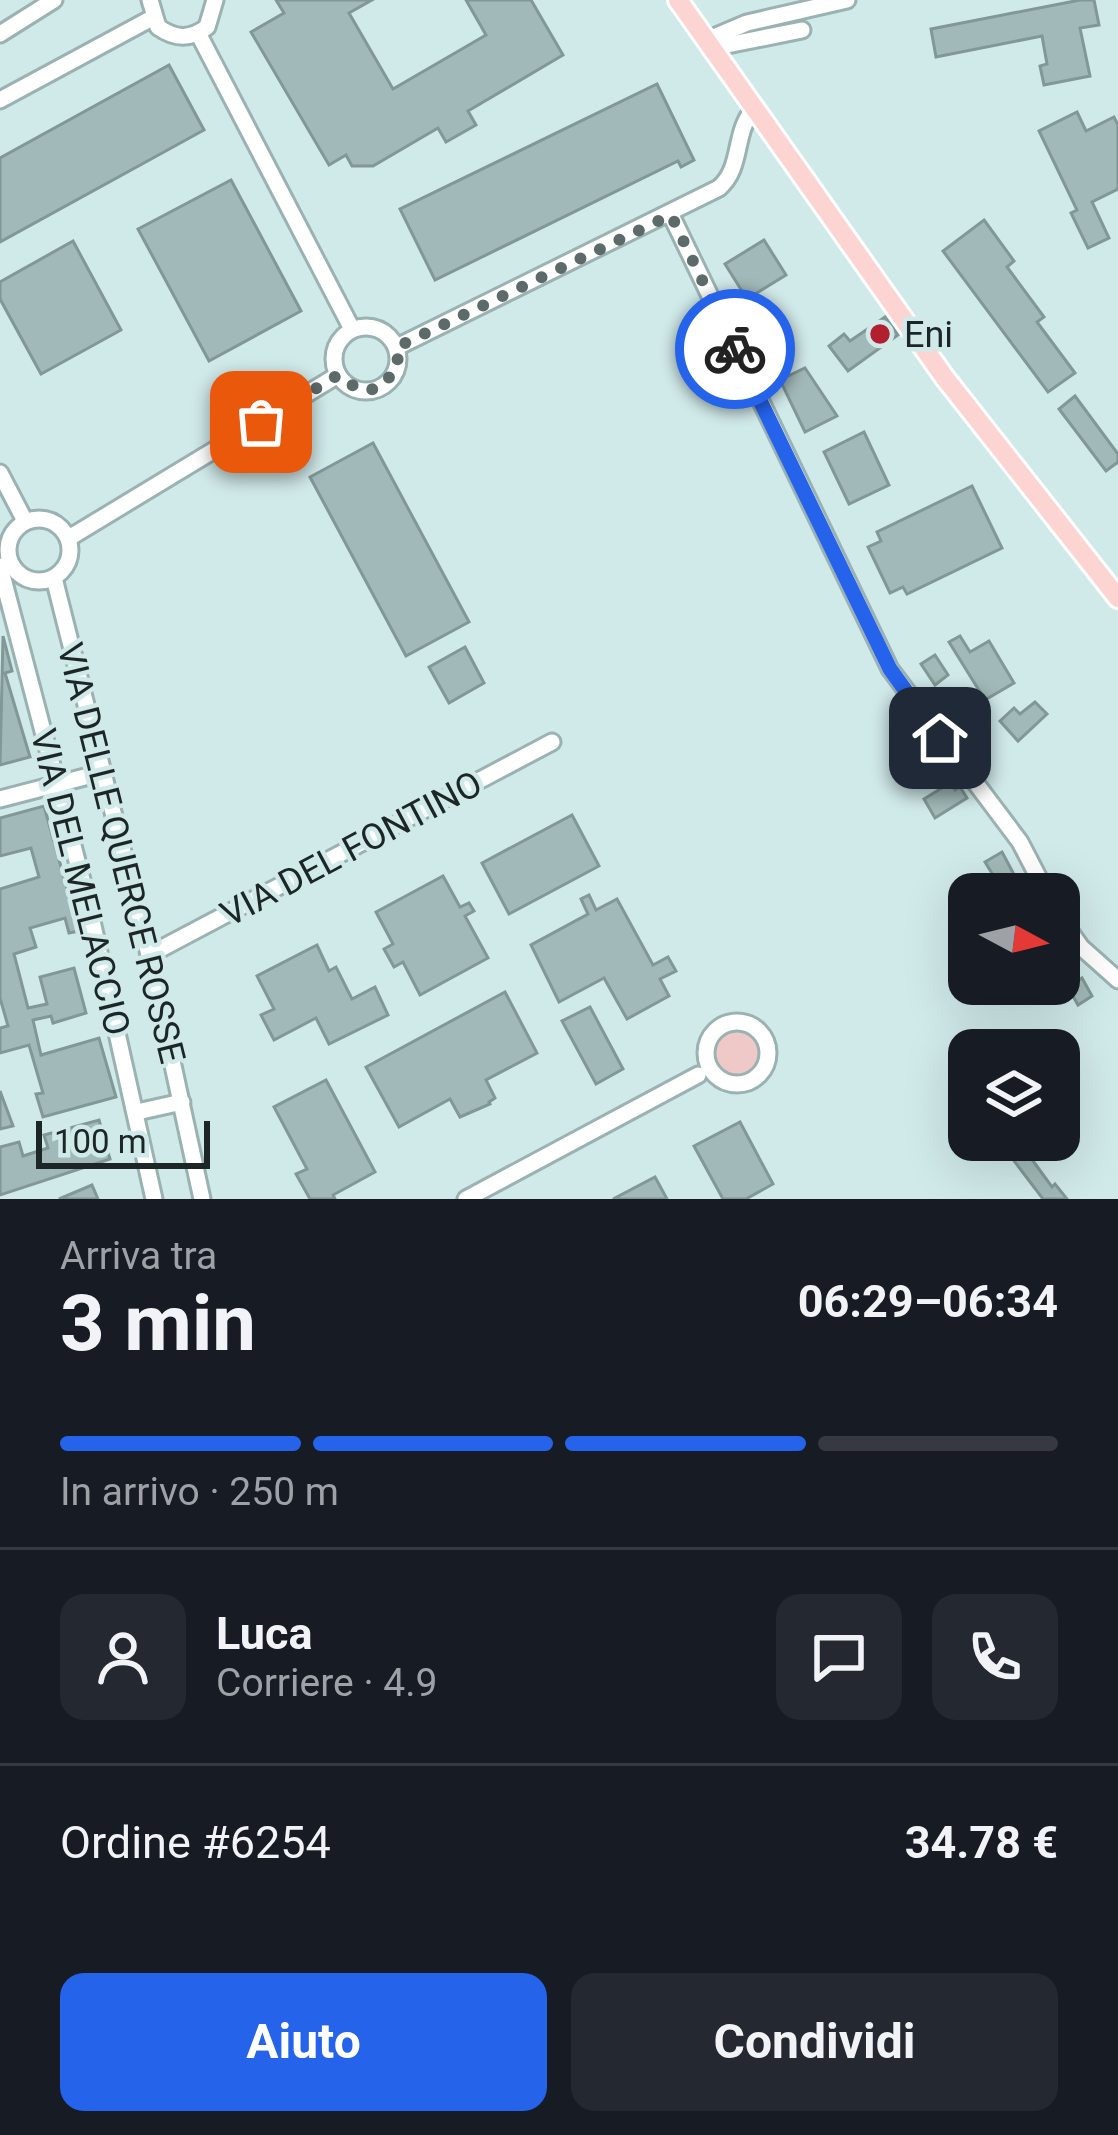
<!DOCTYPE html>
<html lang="it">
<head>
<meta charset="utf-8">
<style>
	:root { --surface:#171b24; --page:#242831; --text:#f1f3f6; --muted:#9ea1a6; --line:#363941; --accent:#2563eb }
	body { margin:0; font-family:Roboto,sans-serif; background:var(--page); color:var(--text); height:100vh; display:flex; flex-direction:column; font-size:45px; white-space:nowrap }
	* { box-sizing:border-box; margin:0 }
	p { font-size:39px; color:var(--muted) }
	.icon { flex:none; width:66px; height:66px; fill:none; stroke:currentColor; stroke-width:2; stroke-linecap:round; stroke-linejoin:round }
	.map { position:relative; height:1199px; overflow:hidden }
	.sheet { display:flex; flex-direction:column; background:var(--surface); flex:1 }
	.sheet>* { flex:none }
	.needle { width:78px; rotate:97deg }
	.controls { position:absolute; left:948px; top:873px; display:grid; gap:24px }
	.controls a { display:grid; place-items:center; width:132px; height:132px; border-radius:24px; background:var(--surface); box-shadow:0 12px 48px #0002; font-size:60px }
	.scale { position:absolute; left:36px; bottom:30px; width:174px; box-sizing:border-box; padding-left:12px; border:6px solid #1d2626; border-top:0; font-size:33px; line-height:42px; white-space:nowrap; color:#1d2626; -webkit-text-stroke:9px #d0e9e9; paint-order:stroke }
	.pin { position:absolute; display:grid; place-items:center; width:102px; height:102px; color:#fff; margin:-51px; border-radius:24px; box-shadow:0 6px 18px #0006 }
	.courier { position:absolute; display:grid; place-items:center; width:120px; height:120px; margin:-60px; border:9px solid #2563eb; border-radius:50%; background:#fff; color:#222; box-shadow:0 3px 15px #0007 }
	.head em { font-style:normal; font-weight:700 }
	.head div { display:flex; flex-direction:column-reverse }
	.head { display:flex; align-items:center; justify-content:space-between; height:204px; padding:0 60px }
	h1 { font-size:78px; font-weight:700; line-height:90px }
	.bar { display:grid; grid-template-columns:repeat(4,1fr); gap:18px 12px; align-content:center; height:144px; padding:0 60px }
	.bar i { height:15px; border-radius:9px; background:var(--line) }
	.bar .active { background:var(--accent) }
	.bar p { grid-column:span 4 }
	.line { display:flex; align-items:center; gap:30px; padding:0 60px; border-top:3px solid var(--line) }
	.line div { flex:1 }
	.round { display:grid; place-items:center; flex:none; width:126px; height:126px; border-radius:24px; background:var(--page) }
	.button { display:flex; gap:24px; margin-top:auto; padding:24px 60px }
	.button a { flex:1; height:138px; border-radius:24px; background:var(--accent); color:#fff; font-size:48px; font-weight:700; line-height:138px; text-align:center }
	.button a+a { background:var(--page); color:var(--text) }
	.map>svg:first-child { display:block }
	.green { fill:#eec9c7 }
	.building { fill:#a1b9b8; stroke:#819897; stroke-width:3 }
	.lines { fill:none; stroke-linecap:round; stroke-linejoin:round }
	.minor-casing { stroke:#9ab2b1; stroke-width:21 }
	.major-casing { stroke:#fff; stroke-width:24 }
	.minor { stroke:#fff; stroke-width:15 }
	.major { stroke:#fcd5d3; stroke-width:18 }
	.done { stroke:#5c6a6a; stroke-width:12; stroke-dasharray:0 21.6 }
	.route { stroke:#2563eb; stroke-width:15 }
	.poi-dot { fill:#b21f2e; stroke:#d0e9e9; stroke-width:4.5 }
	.labels { text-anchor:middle; stroke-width:9; stroke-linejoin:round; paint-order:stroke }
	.poi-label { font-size:36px; fill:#1d2626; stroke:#d0e9e9; text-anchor:start }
	.street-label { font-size:36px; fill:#1d2626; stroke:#d0e9e9 }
</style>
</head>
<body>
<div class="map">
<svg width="1118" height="1199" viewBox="0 0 1118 1199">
	<rect width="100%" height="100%" fill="#d0e9e9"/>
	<circle class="green" cx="737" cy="1053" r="25"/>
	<g class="building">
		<polygon points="276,0 372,0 349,13 393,89 486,35 466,0 531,0 563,55 468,111 476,125 446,142 438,128 373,166 352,166 346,155 329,165 251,32 284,13"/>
		<polygon points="1080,0 1094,0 1099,25 1080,28 1090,76 1044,85 1040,66 1047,64 1042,36 936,57 931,29"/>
		<polygon points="169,65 204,130 0,242 0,158"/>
		<polygon points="657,84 694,160 681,167 678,161 435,280 400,209"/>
		<polygon points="1077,112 1086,131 1114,117 1118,125 1118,189 1092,202 1109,238 1088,248 1071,213 1077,210 1039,131"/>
		<polygon points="231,180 301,311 209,361 138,229"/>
		<polygon points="984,220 1014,261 1007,267 1044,317 1037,322 1075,373 1048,392 943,251"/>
		<polygon points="764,240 786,275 747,299 725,264"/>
		<polygon points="73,241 121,330 41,374 0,299 0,282"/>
		<polygon points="769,313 793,350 769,362 749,323"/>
		<polygon points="885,317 898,335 848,371 829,346 844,334 850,341"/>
		<polygon points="805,368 837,416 805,432 780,380"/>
		<polygon points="1075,396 1118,454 1118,462 1106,471 1059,409"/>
		<polygon points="864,432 889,485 849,504 824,452"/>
		<polygon points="373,443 469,622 406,656 310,477"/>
		<polygon points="972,486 1002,548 907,594 903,587 890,593 868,547 881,541 877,532"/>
		<polygon points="3,636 12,671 5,673 30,757 0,765"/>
		<polygon points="960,636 970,652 989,641 1014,683 985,700 949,642"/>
		<polygon points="465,647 484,683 449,703 429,667"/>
		<polygon points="935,655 948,675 935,685 921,664"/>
		<polygon points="1035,702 1047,714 1018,741 1000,721 1014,708 1020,714"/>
		<polygon points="950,783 955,790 960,787 967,798 935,818 924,799"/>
		<polygon points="44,806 79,931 69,933 65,918 30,928 36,947 14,954 28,1008 47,1004 40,977 74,968 86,1013 53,1023 51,1016 33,1020 41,1055 99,1038 116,1097 43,1117 36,1094 43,1093 29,1045 0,1053 0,1028 8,1026 0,998 0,889 39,877 31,848 0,856 0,818"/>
		<polygon points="572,815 599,866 509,914 482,863"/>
		<polygon points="1002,852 1018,882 1003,891 985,862"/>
		<polygon points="443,876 460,907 469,903 474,911 465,916 488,958 420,995 403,962 394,967 384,949 393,944 376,912"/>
		<polygon points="589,895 596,910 617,899 653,965 668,957 676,971 660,979 669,996 627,1019 604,978 559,1002 531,945 588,914 581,899"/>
		<polygon points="317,945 329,971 336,967 352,999 375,987 388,1015 329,1044 316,1018 274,1040 261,1015 274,1009 257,976"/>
		<polygon points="1082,978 1092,996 1078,1005 1068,987"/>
		<polygon points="505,992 537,1053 486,1080 495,1098 489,1102 490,1104 460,1117 450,1099 399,1127 366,1067"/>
		<polygon points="590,1007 623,1069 596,1084 562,1021"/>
		<polygon points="326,1080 375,1172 333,1195 335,1199 310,1199 296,1174 307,1169 274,1107"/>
		<polygon points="0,1091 13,1126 0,1129"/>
		<polygon points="99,1120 110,1159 0,1195 0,1147 19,1142 23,1156 48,1148 44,1135"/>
		<polygon points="740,1122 773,1184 746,1199 723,1199 694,1146"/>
		<polygon points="1020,1143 1052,1187 1055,1184 1067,1199 1043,1199 1008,1153"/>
		<polygon points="655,1177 667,1199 613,1199"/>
		<polygon points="92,1185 98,1199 59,1199"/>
	</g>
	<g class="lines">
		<g class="minor-casing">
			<g id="minor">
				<path d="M150,0l8,27c17,12 32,13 49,0l8,-27"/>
				<polyline points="198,33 352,329"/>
				<polyline points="0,34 54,0"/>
				<polyline points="707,40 747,23 847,0"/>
				<polyline points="712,48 802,30"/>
				<polyline points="0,100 152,18"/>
				<polyline points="671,215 890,669 1020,842 1047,894"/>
				<circle cx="366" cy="359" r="32"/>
				<path d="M397,347l322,-159c24,-21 14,-54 34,-78"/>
				<polyline points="0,473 25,521"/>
				<circle cx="39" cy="550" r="31"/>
				<polyline points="69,538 338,375"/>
				<polyline points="10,563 0,567 88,903 154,1199"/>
				<polyline points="54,578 149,955 202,1199"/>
				<polyline points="0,799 104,772"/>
				<polyline points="1059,916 1081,947 1118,980"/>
				<polyline points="149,955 552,742"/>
				<circle cx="737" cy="1053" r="31"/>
				<polyline points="137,1112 182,1102"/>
				<polyline points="466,1199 698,1075"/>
			</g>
		</g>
		<g class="major-casing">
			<polyline id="major" points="678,0 945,378 1118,598"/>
		</g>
		<use href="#minor" class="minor"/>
		<use href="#major" class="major"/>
	</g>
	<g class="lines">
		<polyline class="done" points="261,422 338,375 361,391 380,388 398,367 397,347 671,215 735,349"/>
		<polyline class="route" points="735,349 890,669 940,738"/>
	</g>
	<circle class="poi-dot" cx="880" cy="334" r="12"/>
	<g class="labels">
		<g class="poi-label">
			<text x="904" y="347">Eni</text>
		</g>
		<g class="street-label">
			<text transform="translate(351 848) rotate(-28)" y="13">VIA DEL FONTINO</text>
			<text transform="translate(122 853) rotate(76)" y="13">VIA DELLE QUERCE ROSSE</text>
			<text transform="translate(81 882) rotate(76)" y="13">VIA DEL MELACCIO</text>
		</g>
	</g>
</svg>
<div class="controls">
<a><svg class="needle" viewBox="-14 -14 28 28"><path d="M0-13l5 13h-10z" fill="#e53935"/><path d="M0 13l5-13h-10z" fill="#9ea1a6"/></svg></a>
<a><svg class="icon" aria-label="layers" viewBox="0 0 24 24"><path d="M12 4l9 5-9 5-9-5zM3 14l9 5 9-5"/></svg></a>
</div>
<div class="scale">100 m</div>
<div class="pin" style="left:261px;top:422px;background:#ea580c"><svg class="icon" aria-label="bag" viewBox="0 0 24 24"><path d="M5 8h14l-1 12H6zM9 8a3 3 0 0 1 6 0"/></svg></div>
<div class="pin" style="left:940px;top:738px;background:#1f2937"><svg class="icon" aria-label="home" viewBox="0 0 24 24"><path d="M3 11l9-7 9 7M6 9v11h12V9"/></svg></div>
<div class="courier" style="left:735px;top:349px"><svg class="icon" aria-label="bike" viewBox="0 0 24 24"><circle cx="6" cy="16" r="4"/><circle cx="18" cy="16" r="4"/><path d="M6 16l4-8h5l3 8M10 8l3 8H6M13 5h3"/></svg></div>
</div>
<section class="sheet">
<div class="head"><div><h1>3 min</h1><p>Arriva tra</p></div><em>06:29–06:34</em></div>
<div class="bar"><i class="active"></i><i class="active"></i><i class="active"></i><i></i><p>In arrivo · 250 m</p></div>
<div class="line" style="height:216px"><a class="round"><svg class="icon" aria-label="person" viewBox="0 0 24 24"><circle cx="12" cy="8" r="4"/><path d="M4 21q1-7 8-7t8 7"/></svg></a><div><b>Luca</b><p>Corriere · 4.9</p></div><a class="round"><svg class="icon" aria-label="chat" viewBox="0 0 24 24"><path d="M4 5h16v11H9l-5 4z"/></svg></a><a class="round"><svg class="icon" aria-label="phone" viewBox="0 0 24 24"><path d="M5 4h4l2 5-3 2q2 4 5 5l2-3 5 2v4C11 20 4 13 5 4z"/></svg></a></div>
<div class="line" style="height:156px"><div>Ordine #6254</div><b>34.78 €</b></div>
<div class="button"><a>Aiuto</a><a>Condividi</a></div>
</section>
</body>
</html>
